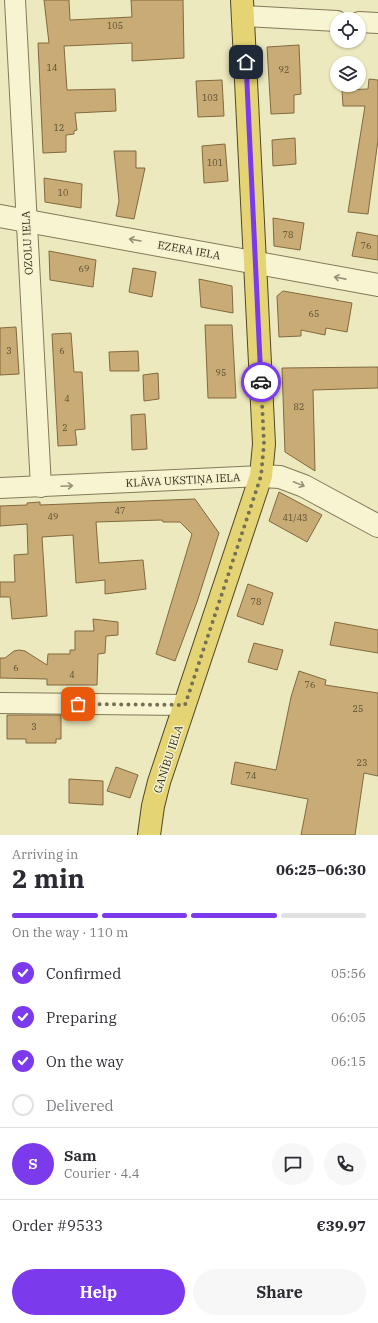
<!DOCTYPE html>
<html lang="en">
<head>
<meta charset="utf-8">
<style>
	:root { --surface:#fff; --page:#f7f7f7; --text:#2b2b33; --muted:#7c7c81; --line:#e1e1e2; --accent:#7c3aed }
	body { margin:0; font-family:"IBM Plex Serif",serif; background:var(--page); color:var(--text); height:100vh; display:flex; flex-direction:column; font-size:15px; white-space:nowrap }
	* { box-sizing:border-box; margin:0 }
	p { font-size:13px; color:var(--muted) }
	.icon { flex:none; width:22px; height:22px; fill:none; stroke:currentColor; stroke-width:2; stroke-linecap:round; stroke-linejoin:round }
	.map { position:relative; height:835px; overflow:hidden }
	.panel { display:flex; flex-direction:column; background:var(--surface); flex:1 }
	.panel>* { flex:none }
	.tools { position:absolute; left:330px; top:12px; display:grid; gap:8px }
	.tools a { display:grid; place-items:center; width:36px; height:36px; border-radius:50%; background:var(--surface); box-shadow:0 1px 3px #0004; font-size:20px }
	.pin { position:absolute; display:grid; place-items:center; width:34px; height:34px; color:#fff; margin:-17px; border-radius:8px; box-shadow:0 2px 6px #0006 }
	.courier { position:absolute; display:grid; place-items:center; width:40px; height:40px; margin:-20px; border:3px solid #7c3aed; border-radius:50%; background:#fff; color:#222; box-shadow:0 1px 5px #0007 }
	.head em { font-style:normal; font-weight:800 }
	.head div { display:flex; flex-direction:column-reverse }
	.head { display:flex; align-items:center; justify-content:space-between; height:68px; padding:0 12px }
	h1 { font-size:26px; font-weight:800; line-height:30px }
	.bar { display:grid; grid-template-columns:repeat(4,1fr); gap:6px 4px; align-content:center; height:48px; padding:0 12px }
	.bar i { height:5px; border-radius:3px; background:var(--line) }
	.bar .selected { background:var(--accent) }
	.bar p { grid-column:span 4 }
	.line { display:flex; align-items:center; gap:10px; padding:0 12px; border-top:1px solid var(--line) }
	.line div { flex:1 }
	.round { display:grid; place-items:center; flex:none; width:42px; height:42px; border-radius:21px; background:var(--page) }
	ol { padding:0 12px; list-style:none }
	li { display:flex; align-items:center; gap:12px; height:44px }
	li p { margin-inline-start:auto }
	li .icon { padding:4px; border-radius:50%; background:var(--accent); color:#fff; stroke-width:4 }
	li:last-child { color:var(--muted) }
	li i { width:22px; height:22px; border:2px solid var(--line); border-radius:50% }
	.cta { display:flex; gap:8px; margin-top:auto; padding:8px 12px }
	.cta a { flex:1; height:46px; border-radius:24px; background:var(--accent); color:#fff; font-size:16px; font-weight:800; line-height:46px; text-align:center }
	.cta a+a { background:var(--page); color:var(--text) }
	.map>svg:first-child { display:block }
	.building { fill:#c9ac75; stroke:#82693e }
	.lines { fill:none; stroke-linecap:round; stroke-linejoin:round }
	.minor-casing { stroke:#847958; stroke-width:22 }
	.tertiary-casing { stroke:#847958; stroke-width:24 }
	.trunk-casing { stroke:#51462c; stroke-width:24 }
	.minor { stroke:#f7f5d1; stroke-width:20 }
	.tertiary { stroke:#f7f5d1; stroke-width:22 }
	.trunk { stroke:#e5d473; stroke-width:22 }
	.oneway { stroke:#959176 }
	.done { stroke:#746f55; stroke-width:4; stroke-dasharray:0 7.2 }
	.route { stroke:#7c3aed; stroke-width:5 }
	.labels { text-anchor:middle; stroke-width:3; stroke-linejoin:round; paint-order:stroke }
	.number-label { font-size:9px; fill:#584d32 }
	.street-label { font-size:11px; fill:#332d1c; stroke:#f4f2ce }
</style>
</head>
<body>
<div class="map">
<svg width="378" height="835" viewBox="0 0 378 835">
	<rect width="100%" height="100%" fill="#ece9be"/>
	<g class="building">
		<polygon points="44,0 69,0 70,20 132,17 131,0 183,0 184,58 132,61 132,43 64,46 67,90 115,89 116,111 75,113 77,130 74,131 74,134 66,135 66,152 43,153 38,43 49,43"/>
		<polygon points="299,45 301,94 294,95 294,113 271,114 267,47"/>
		<polygon points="369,79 378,80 378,140 368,214 348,212 365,106 343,106 342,90 368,89"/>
		<polygon points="222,80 224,116 198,117 196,81"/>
		<polygon points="295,138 296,164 273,166 272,140"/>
		<polygon points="225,144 228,181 204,183 202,146"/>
		<polygon points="114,151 136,151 136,168 145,168 134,219 116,216 119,201"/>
		<polygon points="44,178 82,184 81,208 45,202"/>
		<polygon points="273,218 304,223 300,250 274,246"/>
		<polygon points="357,232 378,236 378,260 352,256"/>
		<polygon points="49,251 96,260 93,287 50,280"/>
		<polygon points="133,268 156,272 152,297 129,292"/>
		<polygon points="199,279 232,286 233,313 201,307"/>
		<polygon points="283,291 352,303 347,332 326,328 325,335 301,330 301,336 279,337 277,296"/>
		<polygon points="205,325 232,325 236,398 208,398"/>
		<polygon points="16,327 19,374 0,375 0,328"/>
		<polygon points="71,333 74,372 82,372 85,429 75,430 77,445 58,446 52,334"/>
		<polygon points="138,351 139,371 110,371 109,352"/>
		<polygon points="378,367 378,388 313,390 315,471 285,452 282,368"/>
		<polygon points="158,373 159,399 144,401 143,375"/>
		<polygon points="145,414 147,449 132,450 131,415"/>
		<polygon points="279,492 322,515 307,542 269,521"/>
		<polygon points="195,499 219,533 197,602 175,661 156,654 192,534 180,522 163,522 162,520 96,522 99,563 143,560 146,589 105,594 105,580 76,583 73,535 42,537 47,616 12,619 10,597 0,597 0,582 15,582 14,555 28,554 27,524 0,526 0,506 27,505 27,503 40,502 40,505"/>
		<polygon points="248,584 273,593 263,625 237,616"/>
		<polygon points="93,619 118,622 118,635 106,636 105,653 98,654 97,685 47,685 47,679 0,678 0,658 5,658 14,651 19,650 25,651 47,665 48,654 70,654 70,650 75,650 75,631 94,631"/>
		<polygon points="335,622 378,630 378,653 330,645"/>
		<polygon points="254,643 283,650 277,670 248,662"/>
		<polygon points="299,671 326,680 325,685 378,693 378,776 364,773 355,835 301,835 308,799 231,784 235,762 276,770 291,697"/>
		<polygon points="7,715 61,715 61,739 56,739 56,743 26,743 26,739 7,739"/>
		<polygon points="116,767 138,775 130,798 107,791"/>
		<polygon points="69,779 103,781 103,805 69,803"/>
	</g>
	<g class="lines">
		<g class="minor-casing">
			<g id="minor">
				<polyline points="15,0 41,487"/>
				<polyline points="243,16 337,21"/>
				<polyline points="359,22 378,23"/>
				<polyline points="0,488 261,476"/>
				<polyline points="0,703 185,705"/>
			</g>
		</g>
		<g class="tertiary-casing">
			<g id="tertiary">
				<polyline points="0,216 378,285"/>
				<polyline points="261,476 280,477 304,486 378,526"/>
			</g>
		</g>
		<g class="trunk-casing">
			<polyline id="trunk" points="149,835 153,806 159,782 261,476 264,444 242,0"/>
		</g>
		<use href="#minor" class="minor"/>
		<use href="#tertiary" class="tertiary"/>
		<use href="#trunk" class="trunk"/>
	</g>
	<defs><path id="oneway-shaft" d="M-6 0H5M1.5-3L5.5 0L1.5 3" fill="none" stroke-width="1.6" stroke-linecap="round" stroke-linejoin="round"/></defs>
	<g class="oneway">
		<use href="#oneway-shaft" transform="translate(135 240) rotate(-170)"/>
		<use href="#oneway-shaft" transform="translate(340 278) rotate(-169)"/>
		<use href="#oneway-shaft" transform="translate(299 484) rotate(22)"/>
		<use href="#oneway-shaft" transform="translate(67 486) rotate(-3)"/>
	</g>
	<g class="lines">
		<polyline class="done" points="78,704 185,705 261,476 264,444 261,382"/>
		<polyline class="route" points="246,62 261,382"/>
	</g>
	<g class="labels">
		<g class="number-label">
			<text x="115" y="29">105</text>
			<text x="52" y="71">14</text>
			<text x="284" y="73">92</text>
			<text x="210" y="101">103</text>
			<text x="59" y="131">12</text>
			<text x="215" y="166">101</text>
			<text x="63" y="196">10</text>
			<text x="288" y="238">78</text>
			<text x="366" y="249">76</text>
			<text x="84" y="272">69</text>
			<text x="314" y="317">65</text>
			<text x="9" y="354">3</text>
			<text x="62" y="354">6</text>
			<text x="221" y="376">95</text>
			<text x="67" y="402">4</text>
			<text x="299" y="410">82</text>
			<text x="65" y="431">2</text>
			<text x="120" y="514">47</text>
			<text x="53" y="520">49</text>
			<text x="295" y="521">41/43</text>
			<text x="256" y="605">78</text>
			<text x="16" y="671">6</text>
			<text x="72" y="678">4</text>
			<text x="310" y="688">76</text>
			<text x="358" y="712">25</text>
			<text x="34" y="730">3</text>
			<text x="362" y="766">23</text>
			<text x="251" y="779">74</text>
		</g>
		<g class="street-label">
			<text transform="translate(27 243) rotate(-93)" y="4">OZOLU IELA</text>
			<text transform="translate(189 250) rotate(10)" y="4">EZERA IELA</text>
			<text transform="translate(183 480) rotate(-3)" y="4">KLĀVA UKSTIŅA IELA</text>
			<text transform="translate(168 759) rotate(-72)" y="4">GANĪBU IELA</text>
		</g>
	</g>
</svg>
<div class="tools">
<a><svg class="icon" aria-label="locate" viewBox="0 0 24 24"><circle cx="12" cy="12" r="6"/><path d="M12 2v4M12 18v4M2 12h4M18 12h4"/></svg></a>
<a><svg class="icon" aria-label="layers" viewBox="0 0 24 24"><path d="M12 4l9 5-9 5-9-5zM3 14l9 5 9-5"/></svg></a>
</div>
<div class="pin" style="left:78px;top:704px;background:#ea580c"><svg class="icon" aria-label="bag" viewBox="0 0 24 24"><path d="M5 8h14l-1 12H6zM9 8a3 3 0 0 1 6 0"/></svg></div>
<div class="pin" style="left:246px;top:62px;background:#1f2937"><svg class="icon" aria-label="home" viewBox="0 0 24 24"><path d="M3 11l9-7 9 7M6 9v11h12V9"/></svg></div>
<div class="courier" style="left:261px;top:382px"><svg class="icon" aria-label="car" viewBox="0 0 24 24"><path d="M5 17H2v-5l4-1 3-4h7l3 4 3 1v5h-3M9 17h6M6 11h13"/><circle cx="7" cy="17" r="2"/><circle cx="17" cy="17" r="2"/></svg></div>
</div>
<section class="panel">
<div class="head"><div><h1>2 min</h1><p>Arriving in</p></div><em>06:25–06:30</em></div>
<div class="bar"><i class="selected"></i><i class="selected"></i><i class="selected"></i><i></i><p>On the way · 110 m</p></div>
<ol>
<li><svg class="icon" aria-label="check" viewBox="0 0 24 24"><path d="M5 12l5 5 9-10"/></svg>Confirmed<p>05:56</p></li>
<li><svg class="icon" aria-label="check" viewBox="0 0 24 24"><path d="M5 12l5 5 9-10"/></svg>Preparing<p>06:05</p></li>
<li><svg class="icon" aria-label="check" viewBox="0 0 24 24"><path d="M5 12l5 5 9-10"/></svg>On the way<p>06:15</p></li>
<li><i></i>Delivered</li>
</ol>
<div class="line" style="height:72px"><b class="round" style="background:var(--accent);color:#fff">S</b><div><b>Sam</b><p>Courier · 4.4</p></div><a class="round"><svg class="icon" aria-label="chat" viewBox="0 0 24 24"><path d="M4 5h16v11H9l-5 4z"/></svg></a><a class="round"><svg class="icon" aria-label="phone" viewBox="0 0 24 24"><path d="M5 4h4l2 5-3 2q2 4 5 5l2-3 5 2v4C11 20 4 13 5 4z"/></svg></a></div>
<div class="line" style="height:52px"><div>Order #9533</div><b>€39.97</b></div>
<div class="cta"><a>Help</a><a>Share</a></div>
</section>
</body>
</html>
